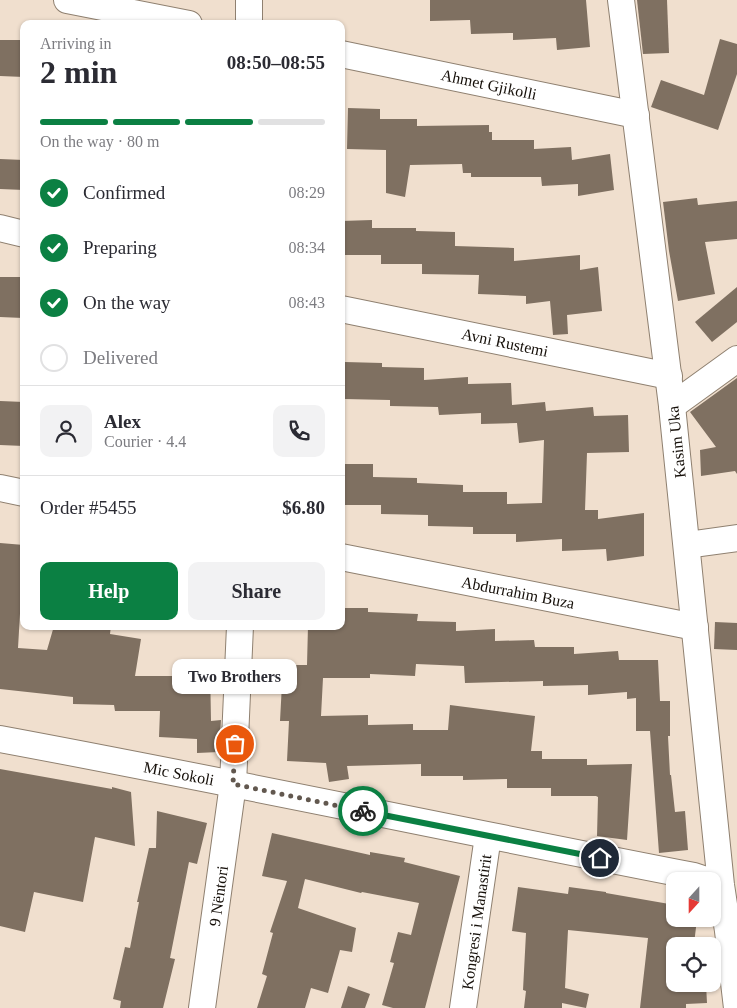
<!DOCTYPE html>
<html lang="en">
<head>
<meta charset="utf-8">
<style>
	:root { --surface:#fff; --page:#f2f2f3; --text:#2b2b33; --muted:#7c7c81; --line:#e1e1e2; --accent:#0b8043 }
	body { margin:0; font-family:"Times New Roman",serif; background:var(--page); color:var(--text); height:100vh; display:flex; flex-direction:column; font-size:19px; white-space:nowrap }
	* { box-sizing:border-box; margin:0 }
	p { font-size:16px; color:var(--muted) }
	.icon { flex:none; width:28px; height:28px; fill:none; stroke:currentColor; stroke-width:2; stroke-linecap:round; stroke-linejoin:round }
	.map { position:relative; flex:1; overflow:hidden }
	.sheet { position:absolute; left:20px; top:20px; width:325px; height:610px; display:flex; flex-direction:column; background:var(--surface); border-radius:10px; box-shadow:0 1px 4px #0004 }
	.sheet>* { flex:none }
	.needle { width:32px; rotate:201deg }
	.controls { position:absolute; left:666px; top:872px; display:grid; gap:10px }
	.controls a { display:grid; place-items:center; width:55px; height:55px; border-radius:10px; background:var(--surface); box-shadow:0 1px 4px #0004; font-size:25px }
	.pin { position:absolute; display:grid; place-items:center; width:42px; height:42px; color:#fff; margin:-21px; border:2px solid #fff; border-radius:50%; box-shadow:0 1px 5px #0007 }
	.courier { position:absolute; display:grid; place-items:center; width:50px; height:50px; margin:-25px; border:4px solid #0b8043; border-radius:50%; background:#fff; color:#222; box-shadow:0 1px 6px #0007 }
	.bubble { position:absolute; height:35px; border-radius:10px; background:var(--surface); box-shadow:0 1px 4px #0004; font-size:16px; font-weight:700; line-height:35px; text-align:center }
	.overview em { font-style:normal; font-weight:700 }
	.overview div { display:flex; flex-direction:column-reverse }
	.overview { display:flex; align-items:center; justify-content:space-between; height:85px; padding:0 20px }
	h1 { font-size:32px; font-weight:700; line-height:38px }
	.bar { display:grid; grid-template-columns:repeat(4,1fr); gap:8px 5px; align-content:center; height:60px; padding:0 20px }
	.bar i { height:6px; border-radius:4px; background:var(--line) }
	.bar .selected { background:var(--accent) }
	.bar p { grid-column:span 4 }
	.line { display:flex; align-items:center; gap:12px; padding:0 20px; border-top:1px solid var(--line) }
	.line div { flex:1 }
	.round { display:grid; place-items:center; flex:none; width:52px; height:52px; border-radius:10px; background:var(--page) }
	ol { padding:0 20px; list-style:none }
	li { display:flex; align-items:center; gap:15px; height:55px }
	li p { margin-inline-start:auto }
	li .icon { padding:5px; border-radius:50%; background:var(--accent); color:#fff; stroke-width:4 }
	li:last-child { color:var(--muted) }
	li i { width:28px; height:28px; border:2px solid var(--line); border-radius:50% }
	.primary-button { display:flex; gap:10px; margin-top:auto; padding:10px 20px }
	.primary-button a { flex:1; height:58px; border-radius:10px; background:var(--accent); color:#fff; font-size:20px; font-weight:700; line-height:58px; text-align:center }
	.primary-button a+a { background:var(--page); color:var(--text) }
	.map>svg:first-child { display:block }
	.building { fill:#7f7061 }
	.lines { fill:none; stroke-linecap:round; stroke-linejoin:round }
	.minor-casing { stroke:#8f8070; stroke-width:28 }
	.minor { stroke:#fff; stroke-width:26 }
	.done { stroke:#62584f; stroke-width:5; stroke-dasharray:0 9 }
	.route { stroke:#0b8043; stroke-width:6 }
	.labels { text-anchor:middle; stroke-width:4; stroke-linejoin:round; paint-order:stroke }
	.street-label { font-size:16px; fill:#16100a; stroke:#fff }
</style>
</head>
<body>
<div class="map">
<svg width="737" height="1008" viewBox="0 0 737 1008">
	<rect width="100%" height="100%" fill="#f0dfce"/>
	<g class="building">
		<polygon points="430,0 586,0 590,47 557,50 556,38 513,40 513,33 471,34 470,20 430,21"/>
		<polygon points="637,0 667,0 669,53 643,54"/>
		<polygon points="720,39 737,44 737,74 718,130 651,107 661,80 704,95"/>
		<polygon points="0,40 24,40 24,77 0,76"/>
		<polygon points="348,108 380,109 380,119 417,119 417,126 489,125 489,132 492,132 492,140 534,140 534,149 571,147 572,160 610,154 614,190 578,196 578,184 542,186 541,177 471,177 471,173 463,173 462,164 410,165 405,197 386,193 386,150 347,149"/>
		<polygon points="0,159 24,160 24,190 0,189"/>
		<polygon points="697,198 698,205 737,201 737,239 705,242 715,294 678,301 669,251 663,202"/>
		<polygon points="372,220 372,228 416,228 416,231 455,232 455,246 514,248 514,261 580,255 580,270 598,267 602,311 567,315 568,334 553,335 550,301 526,304 526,296 478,294 479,275 422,274 422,264 381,264 381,255 341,255 341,221"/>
		<polygon points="0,277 24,277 23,318 0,317"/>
		<polygon points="737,287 737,322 712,342 695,322"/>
		<polygon points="345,362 382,363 382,367 424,368 424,380 468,377 468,384 511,383 512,405 545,402 546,411 593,407 594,416 628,415 629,452 587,453 585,510 598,510 598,519 644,513 644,556 607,561 606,549 562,551 562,539 516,542 516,534 473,534 473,527 428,526 428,515 381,514 381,505 341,505 341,464 373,464 373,477 417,478 417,483 463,485 463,492 507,492 507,504 542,503 544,440 519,443 517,423 481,424 481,413 439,415 438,407 390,406 390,400 344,399"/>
		<polygon points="737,378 737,474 735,471 701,476 700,450 716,447 690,412"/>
		<polygon points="0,401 24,402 24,446 0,445"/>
		<polygon points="0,543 24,545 18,648 47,650 54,626 111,626 110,634 141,639 135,676 174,676 174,666 210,666 211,721 221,720 219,752 197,753 197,739 159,737 160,711 115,711 114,705 73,704 73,697 0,689"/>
		<polygon points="341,608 368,608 368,612 418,614 417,621 456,622 456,631 495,629 495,641 534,640 535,647 574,647 574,654 618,651 619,660 658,660 660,701 670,701 670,736 668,736 670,775 671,775 675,812 685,811 688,850 659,853 650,731 636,731 636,698 627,699 627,692 588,695 588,685 543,686 543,681 465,683 464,666 416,664 415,676 370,674 370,678 323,678 321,716 368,715 368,725 413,724 413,730 448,730 450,705 535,716 531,751 542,751 542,759 587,759 587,765 632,764 627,840 597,836 598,797 596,796 551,796 551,788 507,788 507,779 463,780 463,776 421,776 421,764 347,766 349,779 329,782 326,763 287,761 289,721 280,721 283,665 307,665 308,626 341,626"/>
		<polygon points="715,622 737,623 737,650 714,649"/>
		<polygon points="0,769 112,789 112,787 131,792 135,846 95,837 83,902 34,892 25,932 0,926"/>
		<polygon points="157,811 207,823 197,864 189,862 170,958 175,959 163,1008 120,1008 121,1001 113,999 125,947 130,948 139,902 137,902 149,848 156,848"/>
		<polygon points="272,833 370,855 370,852 405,858 404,862 460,876 425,1008 393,1008 382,1005 394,963 390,962 398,932 411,935 419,903 362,892 361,893 305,879 298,908 356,928 352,952 340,950 328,993 311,988 305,1008 257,1008 267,976 262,974 273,933 270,932 287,881 262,876"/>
		<polygon points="518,887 568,894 569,887 606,892 606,893 675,905 675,919 697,919 694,944 675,942 675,984 706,984 707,1003 686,1004 686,1008 640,1008 648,938 568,930 565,988 589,994 586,1008 562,1003 562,1008 524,1008 526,991 523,990 526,933 512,931"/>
		<polygon points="348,986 370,994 365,1008 341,1008"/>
	</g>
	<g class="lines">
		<g class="minor-casing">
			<g id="minor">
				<polyline points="67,0 189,24"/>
				<polyline points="621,0 672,406 721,885 728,931 737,1008"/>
				<polyline points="249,24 249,0"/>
				<polyline points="341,54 636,115"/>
				<polyline points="0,228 24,234"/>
				<polyline points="341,309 669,376"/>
				<polyline points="672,406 737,359"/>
				<polyline points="0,488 24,493"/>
				<polyline points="687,545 737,538"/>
				<polyline points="341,557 695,627"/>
				<path d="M0,739c232,43 462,92 694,137l15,5"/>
				<polyline points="202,1008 233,784 240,626"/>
				<polyline points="463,1008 488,836"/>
			</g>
		</g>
		<use href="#minor" class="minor"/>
	</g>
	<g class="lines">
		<polyline class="done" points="235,744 233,784 363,811"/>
		<polyline class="route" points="363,811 600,858"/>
	</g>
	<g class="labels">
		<g class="street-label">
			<text transform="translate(489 84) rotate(12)" y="6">Ahmet Gjikolli</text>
			<text transform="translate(505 342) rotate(12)" y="6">Avni Rustemi</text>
			<text transform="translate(676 442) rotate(-96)" y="6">Kasim Uka</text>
			<text transform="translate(518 592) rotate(11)" y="6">Abdurrahim Buza</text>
			<text transform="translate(179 773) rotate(11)" y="6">Mic Sokoli</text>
			<text transform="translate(218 896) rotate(-82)" y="6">9 Nëntori</text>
			<text transform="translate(476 922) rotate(-82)" y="6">Kongresi i Manastirit</text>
		</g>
	</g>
</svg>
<div class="controls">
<a><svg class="needle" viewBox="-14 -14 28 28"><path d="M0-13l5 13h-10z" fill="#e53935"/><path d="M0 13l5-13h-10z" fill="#7c7c81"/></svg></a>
<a><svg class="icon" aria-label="locate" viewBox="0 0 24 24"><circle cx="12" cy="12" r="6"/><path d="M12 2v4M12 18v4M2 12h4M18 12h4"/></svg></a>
</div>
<div class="pin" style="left:235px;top:744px;background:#ea580c"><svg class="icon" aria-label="bag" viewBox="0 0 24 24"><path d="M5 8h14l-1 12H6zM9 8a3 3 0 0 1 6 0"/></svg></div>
<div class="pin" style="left:600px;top:858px;background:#1f2937"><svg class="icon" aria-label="home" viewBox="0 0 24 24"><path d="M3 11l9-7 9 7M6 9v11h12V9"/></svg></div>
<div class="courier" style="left:363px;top:811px"><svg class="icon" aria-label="bike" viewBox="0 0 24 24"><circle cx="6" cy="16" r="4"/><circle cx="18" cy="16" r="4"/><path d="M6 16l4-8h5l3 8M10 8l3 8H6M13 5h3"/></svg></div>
<div class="bubble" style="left:172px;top:659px;width:125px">Two Brothers</div>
<section class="sheet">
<div class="overview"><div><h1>2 min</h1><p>Arriving in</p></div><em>08:50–08:55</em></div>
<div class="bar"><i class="selected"></i><i class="selected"></i><i class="selected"></i><i></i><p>On the way · 80 m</p></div>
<ol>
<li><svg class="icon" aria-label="check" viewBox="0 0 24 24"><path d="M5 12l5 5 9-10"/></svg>Confirmed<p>08:29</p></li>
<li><svg class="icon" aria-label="check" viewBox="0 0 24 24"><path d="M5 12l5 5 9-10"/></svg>Preparing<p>08:34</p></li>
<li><svg class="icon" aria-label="check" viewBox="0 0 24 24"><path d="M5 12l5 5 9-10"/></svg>On the way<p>08:43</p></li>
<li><i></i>Delivered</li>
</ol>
<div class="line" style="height:90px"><a class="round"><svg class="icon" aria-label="person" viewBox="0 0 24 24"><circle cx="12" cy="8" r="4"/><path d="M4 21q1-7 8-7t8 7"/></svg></a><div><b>Alex</b><p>Courier · 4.4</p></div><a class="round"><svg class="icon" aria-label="phone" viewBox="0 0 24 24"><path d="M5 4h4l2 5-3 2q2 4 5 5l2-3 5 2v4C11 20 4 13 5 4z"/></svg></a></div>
<div class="line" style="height:65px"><div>Order #5455</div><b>$6.80</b></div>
<div class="primary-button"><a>Help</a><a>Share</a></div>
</section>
</div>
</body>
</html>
